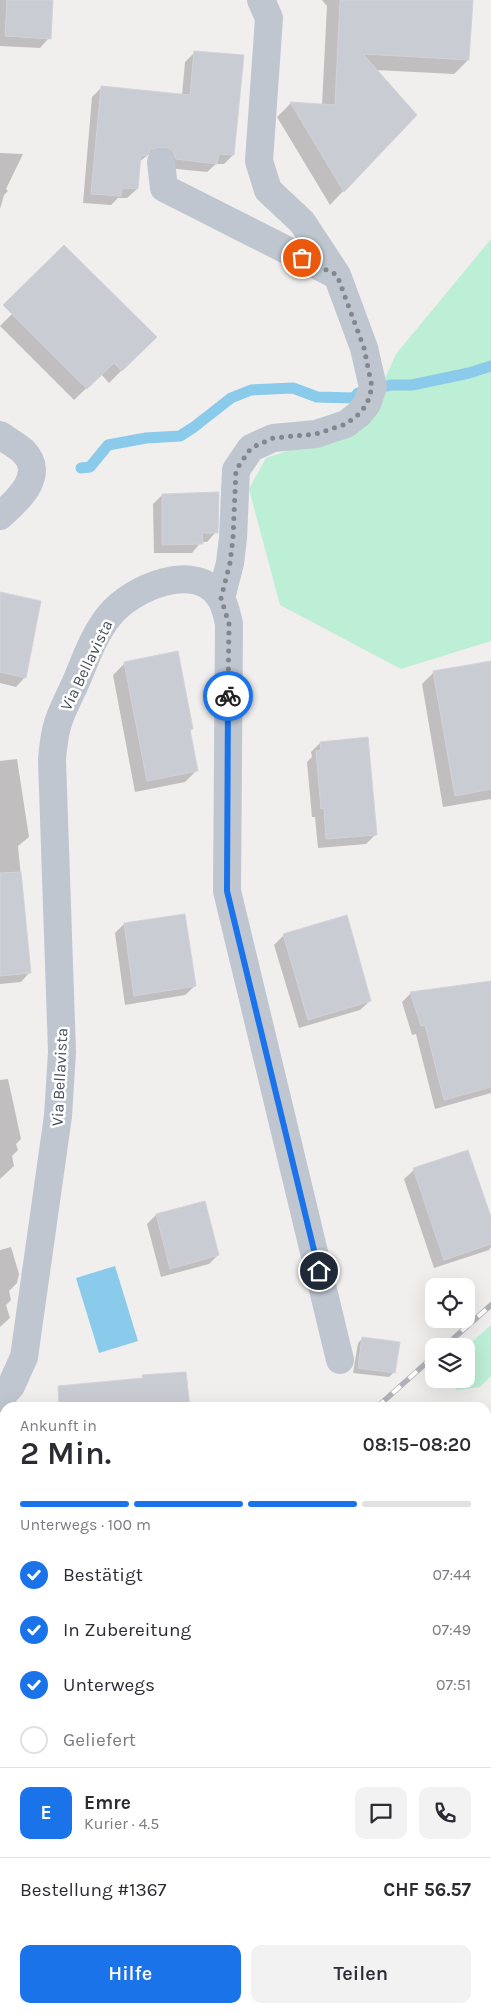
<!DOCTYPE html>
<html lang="de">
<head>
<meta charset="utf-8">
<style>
	:root { --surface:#fff; --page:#f2f2f3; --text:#2b2b33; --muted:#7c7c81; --line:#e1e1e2; --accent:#1a73e8 }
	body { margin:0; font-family:Karla,sans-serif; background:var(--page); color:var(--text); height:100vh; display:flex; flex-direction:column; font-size:19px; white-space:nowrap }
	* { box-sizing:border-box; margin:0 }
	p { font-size:16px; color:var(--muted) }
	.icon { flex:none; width:28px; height:28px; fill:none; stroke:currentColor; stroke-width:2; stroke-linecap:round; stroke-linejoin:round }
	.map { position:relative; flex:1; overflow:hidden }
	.side { position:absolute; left:0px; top:1402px; width:491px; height:611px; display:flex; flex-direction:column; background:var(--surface); border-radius:15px 15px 0 0; box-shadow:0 5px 20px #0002 }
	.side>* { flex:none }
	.controls { position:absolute; left:425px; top:1278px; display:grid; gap:10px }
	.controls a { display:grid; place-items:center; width:50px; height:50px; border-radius:10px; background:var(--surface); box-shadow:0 5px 20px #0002; font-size:25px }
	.pin { position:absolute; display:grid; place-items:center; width:42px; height:42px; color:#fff; margin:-21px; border:2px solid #fff; border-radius:50%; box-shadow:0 1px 5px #0007 }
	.courier { position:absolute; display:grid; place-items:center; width:50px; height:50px; margin:-25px; border:4px solid #1a73e8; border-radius:50%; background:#fff; color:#222; box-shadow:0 1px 6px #0007 }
	.summary em { font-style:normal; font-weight:600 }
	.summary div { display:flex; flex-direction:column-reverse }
	.summary { display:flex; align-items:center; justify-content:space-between; height:85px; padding:0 20px }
	h1 { font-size:32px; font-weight:600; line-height:38px }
	.bar { display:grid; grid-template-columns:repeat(4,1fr); gap:8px 5px; align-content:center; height:60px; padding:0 20px }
	.bar i { height:6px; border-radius:4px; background:var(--line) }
	.bar .on { background:var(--accent) }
	.bar p { grid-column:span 4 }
	.line { display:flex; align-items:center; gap:12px; padding:0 20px; border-top:1px solid var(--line) }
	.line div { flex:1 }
	.round { display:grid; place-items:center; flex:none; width:52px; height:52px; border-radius:10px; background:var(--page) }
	ol { padding:0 20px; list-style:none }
	li { display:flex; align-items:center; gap:15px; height:55px }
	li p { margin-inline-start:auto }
	li .icon { padding:5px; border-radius:50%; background:var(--accent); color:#fff; stroke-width:4 }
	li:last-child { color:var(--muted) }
	li i { width:28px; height:28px; border:2px solid var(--line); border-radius:50% }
	.button { display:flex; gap:10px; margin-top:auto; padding:10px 20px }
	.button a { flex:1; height:58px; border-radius:10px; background:var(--accent); color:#fff; font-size:20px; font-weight:600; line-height:58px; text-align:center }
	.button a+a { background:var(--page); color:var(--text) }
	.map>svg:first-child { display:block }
	.green { fill:#bdeed6 }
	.water { fill:#8acaea }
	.shadow { fill:#0003 }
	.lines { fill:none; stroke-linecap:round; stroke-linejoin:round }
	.stream { stroke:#8acaea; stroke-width:11 }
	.building { fill:#caccd4; stroke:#d2d3d9 }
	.minor { stroke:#bfc6d0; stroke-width:28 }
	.major { stroke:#aeb9cd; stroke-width:28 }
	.rail-casing { stroke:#b0b2b8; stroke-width:5.5 }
	.rail { stroke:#fff; stroke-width:4; stroke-dasharray:11; stroke-linecap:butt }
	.done { stroke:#82878e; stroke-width:5; stroke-dasharray:0 9 }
	.route { stroke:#1a73e8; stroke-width:6 }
	.labels { text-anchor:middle; stroke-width:5; stroke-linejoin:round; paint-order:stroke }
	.street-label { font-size:16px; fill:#464f5b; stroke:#fff }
</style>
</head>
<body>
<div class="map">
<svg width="491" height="2013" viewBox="0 0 491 2013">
	<rect width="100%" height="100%" fill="#f1eeee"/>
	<g class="green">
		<polygon points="491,239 491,641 401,669 280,605 249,489 266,458 364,425 396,354"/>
		<polygon points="491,1325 491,1376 480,1387 457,1390 449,1379 466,1379 466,1347"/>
		<polygon points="491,1541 491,1694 486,1696 486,1543"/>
		<polygon points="5,1713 5,1819 0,1824 0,1716"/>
	</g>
	<polygon class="water" points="115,1266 138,1341 99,1353 76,1278"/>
	<g class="shadow">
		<polygon points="0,0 51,0 49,38 40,48 0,46"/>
		<polygon points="322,0 471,0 468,60 454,74 375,70 415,115 330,205 277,117 291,103 322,105 327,6"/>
		<polygon points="195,52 233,155 224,164 216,164 207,172 167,168 158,157 148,155 139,162 137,189 127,198 118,198 111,205 83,203 92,97 102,87 182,95 185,62"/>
		<polygon points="0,153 23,154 6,189 8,191 4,195 0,209"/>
		<polygon points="27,299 155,337 109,383 101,374 74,400 0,326"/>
		<polygon points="162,495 216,532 207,542 201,542 192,553 154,553 153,504"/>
		<polygon points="0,594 25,677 16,687 0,683"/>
		<polygon points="125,663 192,729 190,731 197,770 185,782 135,792 113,675"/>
		<polygon points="434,672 491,673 491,799 443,807 422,684"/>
		<polygon points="320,743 376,834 366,844 318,848 315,817 312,817 307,762 312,757 311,752"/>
		<polygon points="17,759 29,837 18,846 30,972 21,982 0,984 0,761"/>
		<polygon points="124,924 195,986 185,995 125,1005 115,933"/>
		<polygon points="284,935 370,1001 360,1010 299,1028 274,945"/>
		<polygon points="411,993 491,999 491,1093 435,1109 416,1034 412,1035 402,1002"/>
		<polygon points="8,1079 21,1139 16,1144 18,1150 12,1156 14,1166 0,1179 0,1080"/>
		<polygon points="414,1170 491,1220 491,1247 489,1250 434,1268 404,1179"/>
		<polygon points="156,1215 218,1255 209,1264 161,1277 147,1224"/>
		<polygon points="11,1247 19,1274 17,1283 9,1291 11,1300 6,1305 10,1318 0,1327 0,1250"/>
		<polygon points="363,1338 394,1372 389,1377 353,1373 358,1343"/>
		<rect x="486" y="1429" width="5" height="83"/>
		<polygon points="491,1868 491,2006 486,1989 486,1869"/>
		<rect x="40" y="2009" width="75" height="4"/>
		<polygon points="298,2009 395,2009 396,2012 299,2013"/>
	</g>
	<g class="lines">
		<polyline class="stream" points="81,468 90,467 108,445 146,438 180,436 194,427 231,398 251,390 293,388 317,397 354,398 358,393 391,385 412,385 469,373 491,366"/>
	</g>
	<g class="building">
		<polygon points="7,0 53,0 51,39 5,36"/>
		<polygon points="340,0 473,0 469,60 363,54 417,115 344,192 290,102 335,105"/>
		<polygon points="194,51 244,55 234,155 219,154 217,164 176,159 173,152 168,148 159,147 151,150 147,156 141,155 138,189 122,188 121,196 91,194 101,86 190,95"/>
		<polygon points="64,245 157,337 122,371 114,363 87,389 3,305"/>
		<polygon points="219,492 218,533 202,533 203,544 162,545 162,494"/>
		<polygon points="0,592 41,601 26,678 0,672"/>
		<polygon points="178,651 193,729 190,729 198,771 147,781 124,662"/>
		<polygon points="491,661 491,789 455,796 433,671"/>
		<polygon points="368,737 377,835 326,839 324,808 321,809 316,751 321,750 320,742"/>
		<polygon points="21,872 31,973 0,976 0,873"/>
		<polygon points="185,914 196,986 134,996 124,923"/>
		<polygon points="347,915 371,1001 308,1020 283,934"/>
		<polygon points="491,981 491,1087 444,1100 425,1025 421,1026 410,992"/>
		<polygon points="468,1150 491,1217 491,1244 444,1260 413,1168"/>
		<polygon points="205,1201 219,1255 170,1269 156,1214"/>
		<polygon points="362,1337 400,1342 395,1373 358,1368"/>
		<polygon points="186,1372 190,1408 59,1408 58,1386 143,1378 142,1375"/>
	</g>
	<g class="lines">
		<g class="minor">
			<polyline points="161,162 164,188 336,275"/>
			<path d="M0,435c7,5 16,10 23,16 24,24 -6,50 -23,65"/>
			<polyline points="221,598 230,563 233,538 236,470 251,448 273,438 316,434 346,424 359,414 367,404 373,387 364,348 337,275 302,222 268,190 259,161 269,18 261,0"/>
			<path d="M0,1398l11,-12 13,-29 34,-241 4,-64 -10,-292c1,-12 2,-25 6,-37 4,-13 11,-26 17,-39 10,-23 18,-48 34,-68 22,-28 88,-57 112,-17 5,8 6,17 8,25l-2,267 113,469"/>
			<polyline points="0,1657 5,1655"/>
			<polyline points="0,1829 5,1824"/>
		</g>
		<g class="major">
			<polyline points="0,1559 5,1576"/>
			<polyline points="172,2009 173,2013"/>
		</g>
		<g class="rail-casing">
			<g id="rail">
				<polyline points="445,1346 491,1305"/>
				<polyline points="376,1408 434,1356"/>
			</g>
		</g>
		<use href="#rail" class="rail"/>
	</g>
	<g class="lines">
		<polyline class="done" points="228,696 229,624 221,598 230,563 233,538 236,470 251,448 273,438 316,434 346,424 359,414 367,404 372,387 364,348 337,275 302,258"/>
		<polyline class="route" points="228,696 227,891 319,1271"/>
	</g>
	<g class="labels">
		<g class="street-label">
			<text transform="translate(86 665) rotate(-64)" y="6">Via Bellavista</text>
			<text transform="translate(59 1077) rotate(-87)" y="6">Via Bellavista</text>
		</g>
	</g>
</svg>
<div class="controls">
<a><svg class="icon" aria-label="locate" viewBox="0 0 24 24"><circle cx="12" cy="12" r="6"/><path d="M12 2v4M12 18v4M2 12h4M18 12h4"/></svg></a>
<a><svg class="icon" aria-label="layers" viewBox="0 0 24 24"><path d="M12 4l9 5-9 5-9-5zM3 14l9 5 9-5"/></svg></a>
</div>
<div class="pin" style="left:302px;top:258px;background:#ea580c"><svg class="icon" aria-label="bag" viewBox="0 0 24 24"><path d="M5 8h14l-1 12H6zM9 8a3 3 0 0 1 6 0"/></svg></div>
<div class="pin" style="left:319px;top:1271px;background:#1f2937"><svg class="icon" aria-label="home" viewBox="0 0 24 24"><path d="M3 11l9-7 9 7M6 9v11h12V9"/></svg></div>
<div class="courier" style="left:228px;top:696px"><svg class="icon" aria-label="bike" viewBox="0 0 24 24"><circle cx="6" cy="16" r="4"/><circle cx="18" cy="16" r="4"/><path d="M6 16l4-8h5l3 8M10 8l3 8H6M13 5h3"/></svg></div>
<section class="side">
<div class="summary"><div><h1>2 Min.</h1><p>Ankunft in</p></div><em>08:15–08:20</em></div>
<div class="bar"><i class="on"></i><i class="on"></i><i class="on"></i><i></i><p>Unterwegs · 100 m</p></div>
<ol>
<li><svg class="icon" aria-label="check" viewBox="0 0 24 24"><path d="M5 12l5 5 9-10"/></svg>Bestätigt<p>07:44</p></li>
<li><svg class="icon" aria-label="check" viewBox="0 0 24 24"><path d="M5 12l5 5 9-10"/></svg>In Zubereitung<p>07:49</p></li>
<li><svg class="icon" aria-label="check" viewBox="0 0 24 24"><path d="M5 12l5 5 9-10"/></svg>Unterwegs<p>07:51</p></li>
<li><i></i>Geliefert</li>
</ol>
<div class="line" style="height:90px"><b class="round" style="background:var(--accent);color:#fff">E</b><div><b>Emre</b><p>Kurier · 4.5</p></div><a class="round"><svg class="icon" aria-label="chat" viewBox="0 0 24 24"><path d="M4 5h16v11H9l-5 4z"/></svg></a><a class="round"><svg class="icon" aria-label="phone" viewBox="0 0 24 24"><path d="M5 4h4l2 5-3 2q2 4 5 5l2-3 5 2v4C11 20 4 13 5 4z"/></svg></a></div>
<div class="line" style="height:65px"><div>Bestellung #1367</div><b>CHF 56.57</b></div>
<div class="button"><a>Hilfe</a><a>Teilen</a></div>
</section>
</div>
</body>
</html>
